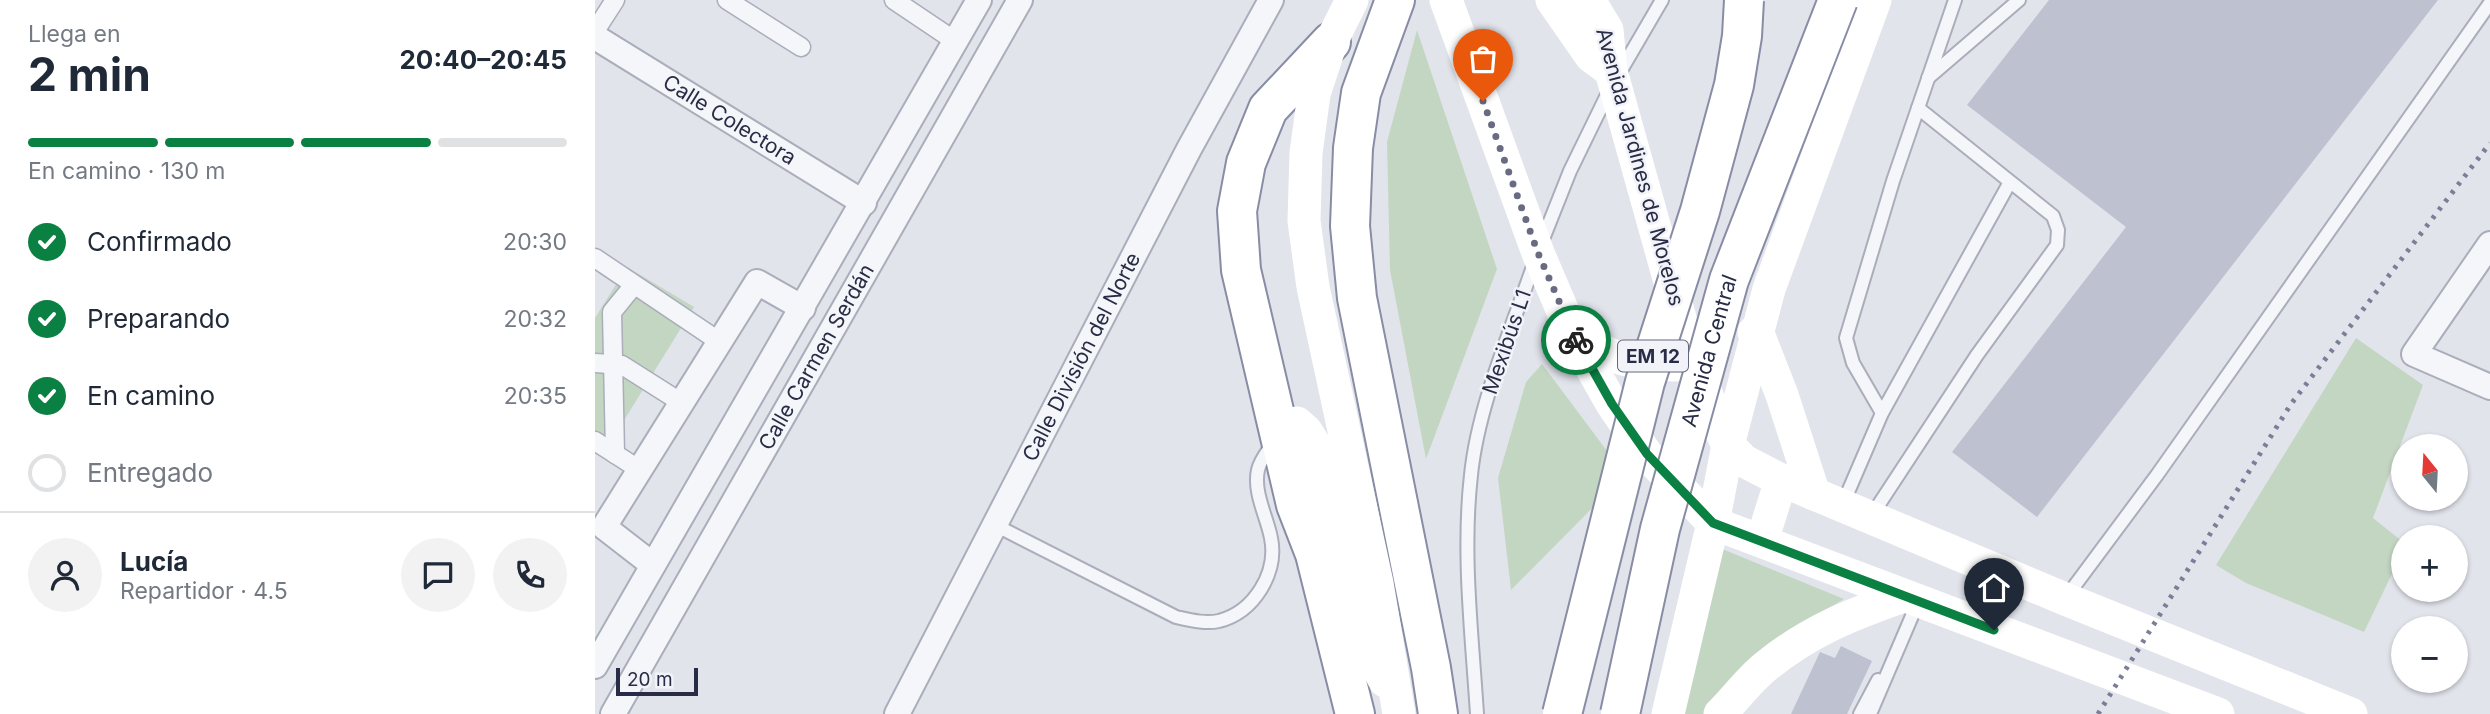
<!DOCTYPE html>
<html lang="es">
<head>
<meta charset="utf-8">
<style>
	:root { --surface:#fff; --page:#f2f2f3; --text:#1f2937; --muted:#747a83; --line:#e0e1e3; --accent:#0b8043 }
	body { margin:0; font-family:Inter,sans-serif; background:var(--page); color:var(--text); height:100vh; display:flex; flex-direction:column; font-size:26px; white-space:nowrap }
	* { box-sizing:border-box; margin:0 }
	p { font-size:23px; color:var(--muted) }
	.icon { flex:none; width:38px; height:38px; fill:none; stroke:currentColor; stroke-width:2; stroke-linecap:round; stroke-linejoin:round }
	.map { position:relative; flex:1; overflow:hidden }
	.drawer { display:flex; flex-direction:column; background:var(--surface); width:595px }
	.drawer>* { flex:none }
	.needle { width:46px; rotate:342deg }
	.controls { position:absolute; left:1796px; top:434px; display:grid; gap:14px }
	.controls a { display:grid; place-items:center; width:77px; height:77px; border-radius:50%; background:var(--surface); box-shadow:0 2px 5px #0004; font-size:35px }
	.scale { position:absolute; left:21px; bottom:18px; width:82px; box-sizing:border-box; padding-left:7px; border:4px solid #282c46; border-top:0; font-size:19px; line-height:24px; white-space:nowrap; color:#282c46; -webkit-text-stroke:5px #f2f3f9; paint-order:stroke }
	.pin { position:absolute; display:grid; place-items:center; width:60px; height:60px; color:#fff; margin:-72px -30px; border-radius:50% 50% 50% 0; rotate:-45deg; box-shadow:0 0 7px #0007 }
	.pin .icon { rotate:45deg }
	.courier { position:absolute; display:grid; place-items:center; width:70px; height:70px; margin:-35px; border:5px solid #0b8043; border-radius:50%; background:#fff; color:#222; box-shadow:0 2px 9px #0007 }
	.headline em { font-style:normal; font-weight:700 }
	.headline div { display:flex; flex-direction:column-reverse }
	.headline { display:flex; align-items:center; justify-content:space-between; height:119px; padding:0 28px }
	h1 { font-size:46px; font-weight:700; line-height:52px }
	.bar { display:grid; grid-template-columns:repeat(4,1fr); gap:10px 7px; align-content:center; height:84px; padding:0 28px }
	.bar i { height:9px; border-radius:5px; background:var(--line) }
	.bar .on { background:var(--accent) }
	.bar p { grid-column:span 4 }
	.line { display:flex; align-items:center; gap:18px; padding:0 28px; border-top:2px solid var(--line) }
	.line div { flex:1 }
	.round { display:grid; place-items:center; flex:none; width:74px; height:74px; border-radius:37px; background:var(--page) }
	ol { padding:0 28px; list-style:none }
	li { display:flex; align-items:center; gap:21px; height:77px }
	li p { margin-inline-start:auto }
	li .icon { padding:7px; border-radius:50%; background:var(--accent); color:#fff; stroke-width:4 }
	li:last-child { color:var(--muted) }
	li i { width:38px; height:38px; border:4px solid var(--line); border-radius:50% }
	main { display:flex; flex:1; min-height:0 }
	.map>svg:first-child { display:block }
	.green { fill:#c3d6c2 }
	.building { fill:#bec1cf }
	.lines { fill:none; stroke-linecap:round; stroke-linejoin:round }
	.service-casing { stroke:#aaadba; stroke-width:16 }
	.pedestrian-casing { stroke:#aaadba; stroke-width:21 }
	.minor-casing { stroke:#aaadba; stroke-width:28 }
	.trunk-casing { stroke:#888ca4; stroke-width:42 }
	.motorway-casing { stroke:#888ca4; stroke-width:42 }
	.service { stroke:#f5f6f9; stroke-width:12 }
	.pedestrian { stroke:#f5f6f9; stroke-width:18 }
	.minor { stroke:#f5f6f9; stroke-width:24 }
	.secondary { stroke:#fff; stroke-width:33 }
	.trunk { stroke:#fff; stroke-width:38 }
	.motorway { stroke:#fff; stroke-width:38 }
	.rail { stroke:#7a7e97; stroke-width:5; stroke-dasharray:3.5 7; stroke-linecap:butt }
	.trunk-bridge-casing { stroke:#888ca4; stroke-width:42; stroke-linecap:butt }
	.motorway-bridge-casing { stroke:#888ca4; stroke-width:42; stroke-linecap:butt }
	.trunk-bridge { stroke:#fff; stroke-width:38 }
	.motorway-bridge { stroke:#fff; stroke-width:38 }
	.done { stroke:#696c80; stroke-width:7; stroke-dasharray:0 12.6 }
	.route { stroke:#0b8043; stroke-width:9 }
	.labels { text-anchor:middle; stroke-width:5; stroke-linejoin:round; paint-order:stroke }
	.shield { fill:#f2f3f9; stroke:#65687c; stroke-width:2 }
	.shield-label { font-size:19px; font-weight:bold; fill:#282c46 }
	.street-label { font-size:21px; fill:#282c46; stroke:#f2f3f9 }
</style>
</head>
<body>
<main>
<section class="drawer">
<div class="headline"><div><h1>2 min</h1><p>Llega en</p></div><em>20:40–20:45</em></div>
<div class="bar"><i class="on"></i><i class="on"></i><i class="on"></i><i></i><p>En camino · 130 m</p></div>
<ol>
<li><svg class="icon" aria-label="check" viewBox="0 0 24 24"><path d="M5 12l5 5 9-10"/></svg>Confirmado<p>20:30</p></li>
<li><svg class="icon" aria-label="check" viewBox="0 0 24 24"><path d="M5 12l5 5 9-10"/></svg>Preparando<p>20:32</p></li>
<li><svg class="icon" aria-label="check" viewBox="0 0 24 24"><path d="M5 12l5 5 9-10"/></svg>En camino<p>20:35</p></li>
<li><i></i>Entregado</li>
</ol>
<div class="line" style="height:126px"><a class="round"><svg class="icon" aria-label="person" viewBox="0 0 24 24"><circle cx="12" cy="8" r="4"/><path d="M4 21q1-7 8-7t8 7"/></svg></a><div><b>Lucía</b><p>Repartidor · 4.5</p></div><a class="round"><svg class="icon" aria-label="chat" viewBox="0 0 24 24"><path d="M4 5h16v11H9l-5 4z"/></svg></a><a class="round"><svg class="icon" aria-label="phone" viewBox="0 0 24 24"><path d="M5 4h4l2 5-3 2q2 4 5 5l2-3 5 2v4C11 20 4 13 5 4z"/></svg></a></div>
</section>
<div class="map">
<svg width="1895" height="714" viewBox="0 0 1895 714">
	<rect width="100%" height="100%" fill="#e2e4ec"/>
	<g class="green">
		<polygon points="822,30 902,269 831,459 795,270 792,142"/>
		<polygon points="32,267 99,307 7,456 0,452 0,318"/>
		<polygon points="1761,338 1828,385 1778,518 1808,542 1808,551 1769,632 1651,583 1621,565"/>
		<polygon points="947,364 1030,475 916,590 903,478 931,382"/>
		<polygon points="1120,546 1249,599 1188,635 1115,714 1087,714"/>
	</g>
	<g class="building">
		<polygon points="1454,0 1843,0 1442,517 1357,452 1531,227 1372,105"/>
		<polygon points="1246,646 1277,661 1252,714 1196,714 1225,652 1240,658"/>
	</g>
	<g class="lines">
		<g class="service-casing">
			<g id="service">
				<polyline points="1025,72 1067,0"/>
				<polyline points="1333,78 1424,0"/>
				<polyline points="946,244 975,171 1014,91"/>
				<polyline points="1287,413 1258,363 1251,338 1298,181 1360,0"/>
				<polyline points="1247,506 1287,413 1415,182"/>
				<polyline points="1275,518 1382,355 1462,245 1463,230 1458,216 1323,108"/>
				<path d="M400,525l181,92c14,3 28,7 43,4 35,-9 59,-48 52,-83 -4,-21 -18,-46 -13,-68 2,-10 10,-19 16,-28"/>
				<polyline points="1472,596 1562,475 1895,3"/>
				<path d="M882,714c-5,-79 -15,-160 -6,-239 7,-70 41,-147 64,-214"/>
				<polyline points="1265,714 1283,680"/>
				<polyline points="1275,714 1323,602"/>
			</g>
		</g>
		<g class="pedestrian-casing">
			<g id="pedestrian">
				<polyline points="132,0 206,47"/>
				<polyline points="299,0 360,41"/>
				<polyline points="0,31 20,0"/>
				<polyline points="0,258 125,342"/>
				<polyline points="0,363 27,365 87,403"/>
				<polyline points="0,441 45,470"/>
				<polyline points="20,454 17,312 39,285"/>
			</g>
		</g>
		<g class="minor-casing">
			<g id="minor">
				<path id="s1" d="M0,37l269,166"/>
				<polyline points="1895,244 1819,354 1895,387"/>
				<polyline points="58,565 9,527 162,282 208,308"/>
				<polyline points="0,666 384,0"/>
				<path id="s2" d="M18,714l407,-714"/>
				<path id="s3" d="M302,714l292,-565 82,-149"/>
			</g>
		</g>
		<g class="trunk-casing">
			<polyline id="trunk" points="800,0 766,93 758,148 755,226 762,298 836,668 843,714"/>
		</g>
		<g class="motorway-casing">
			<polyline id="motorway" points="736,42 673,109 651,163 642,211 646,270 701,505 720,554 760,714"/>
		</g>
		<use href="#service" class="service"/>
		<use href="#pedestrian" class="pedestrian"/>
		<use href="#minor" class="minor"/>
		<g class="secondary">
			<polyline points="757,0 736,42 719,94 711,153 709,221 718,287 782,583 804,714"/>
			<polyline points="851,0 943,253 978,335 1017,404 1052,455 1118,523 1623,714"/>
			<polyline points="957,0 996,56 1016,71"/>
			<polyline points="994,0 1012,30 1016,71 1087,325 1122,423 1133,445 1149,461 1186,480 1470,599 1756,714"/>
			<polyline points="1159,332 1162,331 1187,395 1219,494"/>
			<path d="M978,335c40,24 56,29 103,30"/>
			<polyline points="702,423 711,431 723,450 755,608 766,637 790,681"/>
			<polyline points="1167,541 1186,480"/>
			<polyline points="1073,714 1118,523 1133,445 1174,289 1280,0"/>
			<path d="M1125,714c15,-15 29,-34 45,-47 44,-36 87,-53 139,-71"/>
		</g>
		<use href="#trunk" class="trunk"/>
		<use href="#motorway" class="motorway"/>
		<polyline class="rail" points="1503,714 1696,404 1895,143"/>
		<g class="trunk-bridge-casing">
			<g id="trunk-bridge">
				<path id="s4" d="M1025,714l40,-185 69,-249 109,-280"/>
			</g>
		</g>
		<g class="motorway-bridge-casing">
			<polyline id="motorway-bridge" points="967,714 1050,382 1105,211 1139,85 1147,36 1149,0"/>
		</g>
		<use href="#trunk-bridge" class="trunk-bridge"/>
		<use href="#motorway-bridge" class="motorway-bridge"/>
	</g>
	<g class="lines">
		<polyline class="done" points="888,101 943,253 981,340"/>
		<polyline class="route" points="981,340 1017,404 1052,454 1118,523 1399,630"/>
	</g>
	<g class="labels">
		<rect class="shield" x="1023" y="340.5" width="70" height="31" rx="5"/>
		<g class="shield-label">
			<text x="1058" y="363">EM 12</text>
		</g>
		<g class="street-label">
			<text dy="7" stroke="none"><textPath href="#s1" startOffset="158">Calle Colectora</textPath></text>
			<text transform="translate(1045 167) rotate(75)" y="7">Avenida Jardines de Morelos</text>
			<text transform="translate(912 342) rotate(-71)" y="7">Mexibús L1</text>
			<text dy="7" stroke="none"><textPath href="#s4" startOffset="374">Avenida Central</textPath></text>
			<text dy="7" stroke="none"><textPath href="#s3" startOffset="402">Calle División del Norte</textPath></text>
			<text dy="7" stroke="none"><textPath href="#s2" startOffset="411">Calle Carmen Serdán</textPath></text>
		</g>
	</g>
</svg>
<div class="controls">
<a><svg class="needle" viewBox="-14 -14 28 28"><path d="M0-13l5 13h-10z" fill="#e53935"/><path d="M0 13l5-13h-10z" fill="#747a83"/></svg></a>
<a>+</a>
<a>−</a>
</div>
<div class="scale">20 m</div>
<div class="pin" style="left:888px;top:101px;background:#ea580c"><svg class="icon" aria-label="bag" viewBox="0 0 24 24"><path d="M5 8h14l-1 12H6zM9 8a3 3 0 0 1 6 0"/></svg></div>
<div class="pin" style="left:1399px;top:630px;background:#1f2937"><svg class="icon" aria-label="home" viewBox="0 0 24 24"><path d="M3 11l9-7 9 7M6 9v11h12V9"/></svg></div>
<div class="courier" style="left:981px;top:340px"><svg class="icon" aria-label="bike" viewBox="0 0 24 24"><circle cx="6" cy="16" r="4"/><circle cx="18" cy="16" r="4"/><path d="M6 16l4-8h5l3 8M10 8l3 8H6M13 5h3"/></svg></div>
</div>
</main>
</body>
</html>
